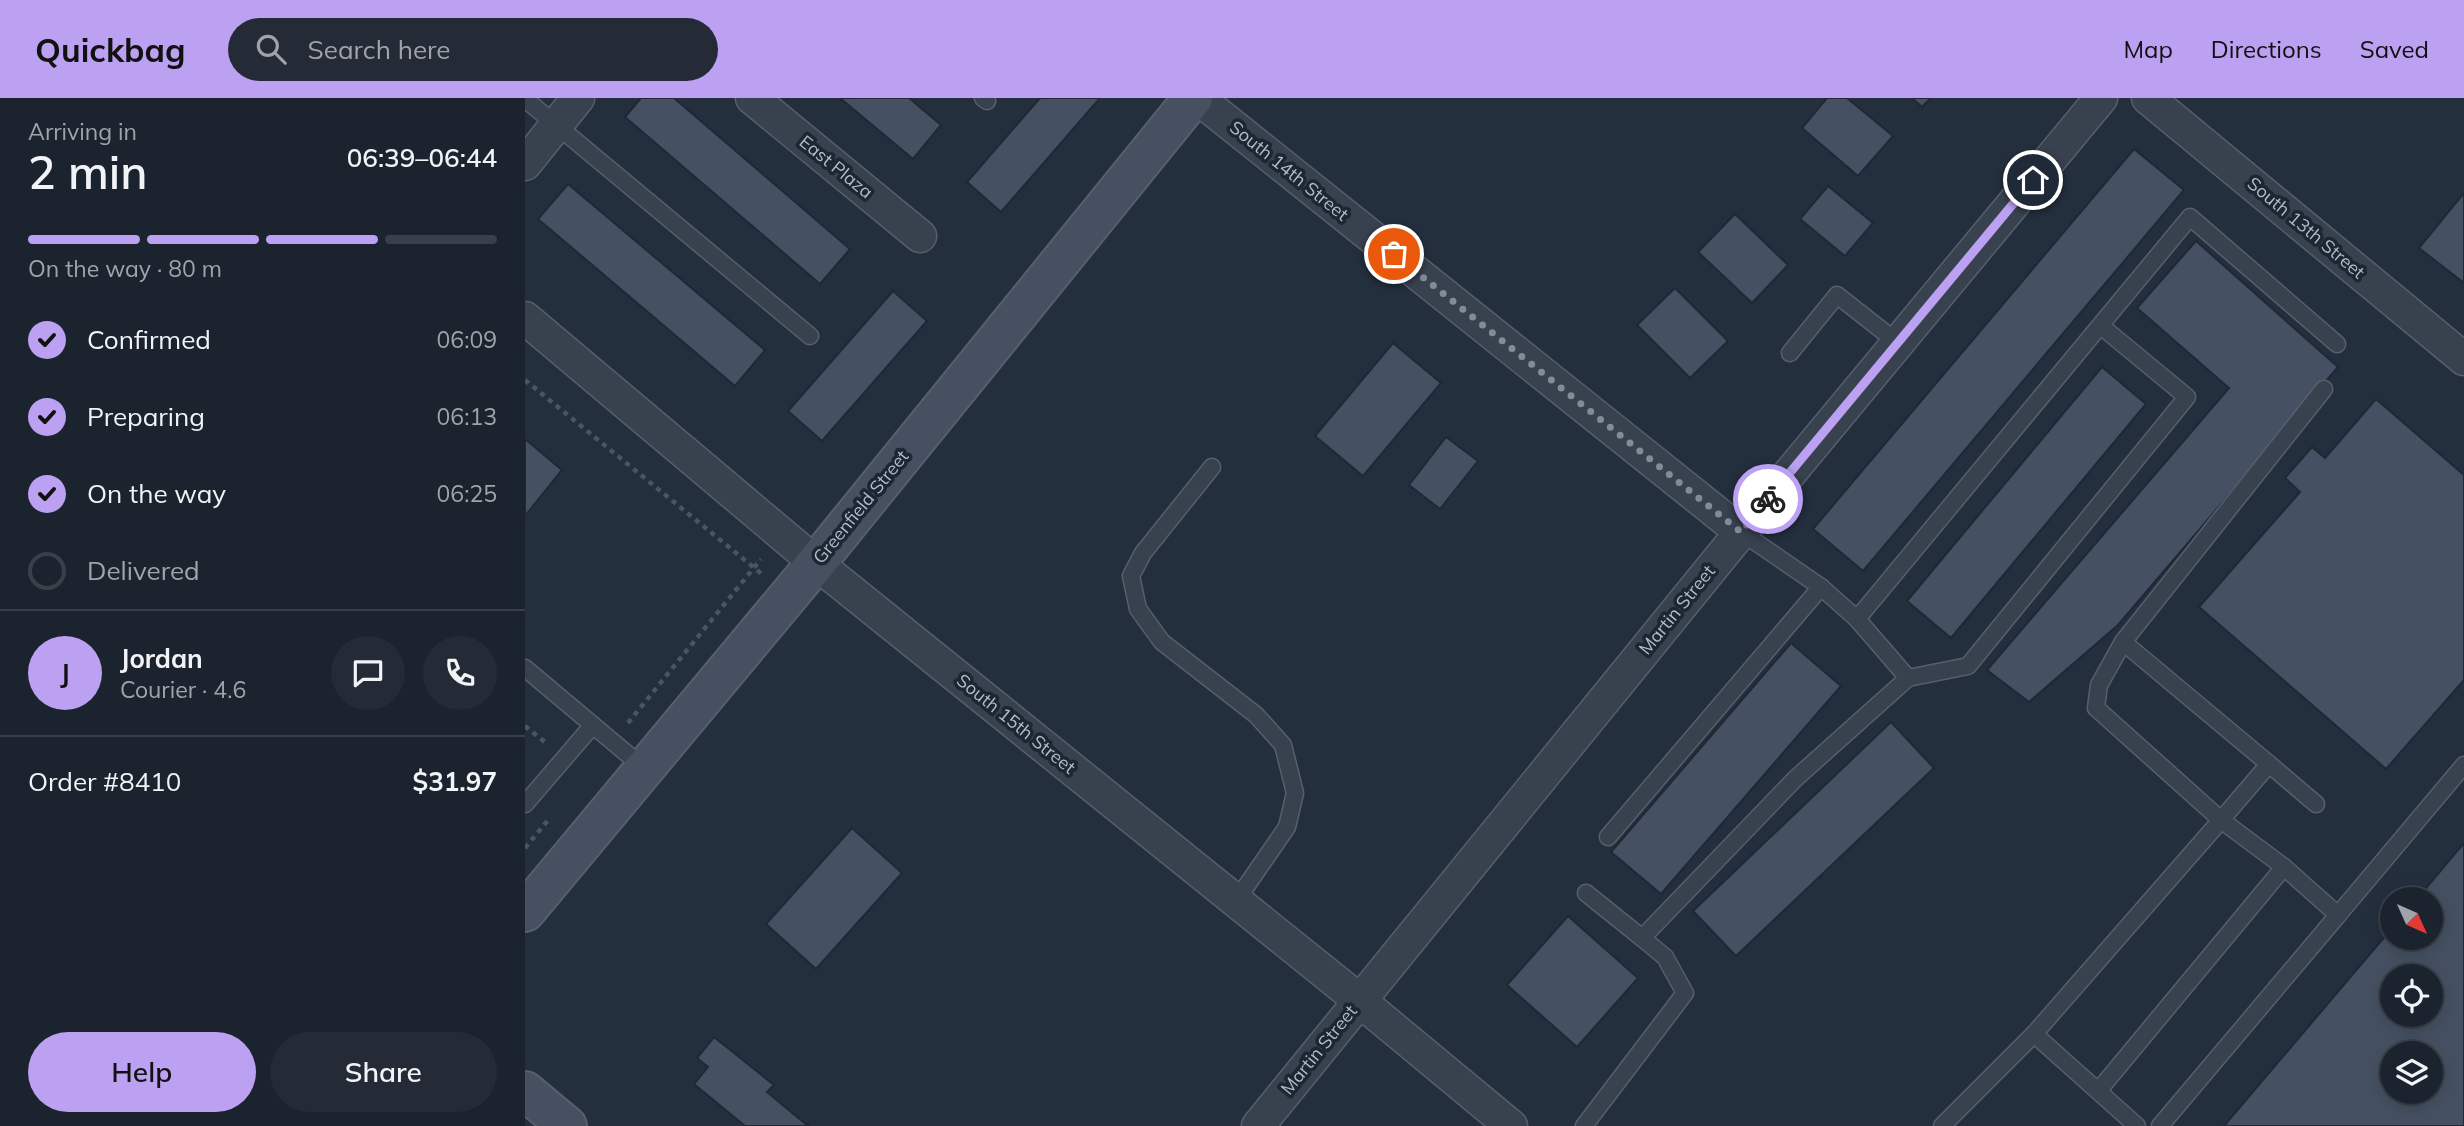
<!DOCTYPE html>
<html lang="en">
<head>
<meta charset="utf-8">
<style>
	:root { --surface:#1b232e; --page:#242b36; --text:#f1f3f6; --muted:#a0a4aa; --line:#39404a; --accent:#bca0f2 }
	body { margin:0; font-family:Mulish,sans-serif; background:var(--page); color:var(--text); height:100vh; display:flex; flex-direction:column; font-size:26px; white-space:nowrap }
	* { box-sizing:border-box; margin:0 }
	p { font-size:23px; color:var(--muted) }
	.icon { flex:none; width:38px; height:38px; fill:none; stroke:currentColor; stroke-width:2; stroke-linecap:round; stroke-linejoin:round }
	.map { position:relative; flex:1; overflow:hidden }
	.sheet { display:flex; flex-direction:column; background:var(--surface); width:525px }
	.sheet>* { flex:none }
	.needle { width:46px; rotate:135deg }
	.buttons { position:absolute; left:1855px; top:789px; display:grid; gap:14px }
	.buttons a { display:grid; place-items:center; width:63px; height:63px; border-radius:50%; background:var(--surface); box-shadow:0 4px 18px #0003,0 0 0 2px var(--line); font-size:35px }
	.pin { position:absolute; display:grid; place-items:center; width:60px; height:60px; color:#fff; margin:-30px; border:4px solid #fff; border-radius:50%; box-shadow:0 2px 7px #0007 }
	.courier { position:absolute; display:grid; place-items:center; width:70px; height:70px; margin:-35px; border:5px solid #bca0f2; border-radius:50%; background:#fff; color:#222; box-shadow:0 2px 9px #0007 }
	.summary em { font-style:normal; font-weight:600 }
	.summary div { display:flex; flex-direction:column-reverse }
	.summary { display:flex; align-items:center; justify-content:space-between; height:119px; padding:0 28px }
	h1 { font-size:46px; font-weight:600; line-height:52px }
	.bar { display:grid; grid-template-columns:repeat(4,1fr); gap:10px 7px; align-content:center; height:84px; padding:0 28px }
	.bar i { height:9px; border-radius:5px; background:var(--line) }
	.bar .current { background:var(--accent) }
	.bar p { grid-column:span 4 }
	.line { display:flex; align-items:center; gap:18px; padding:0 28px; border-top:2px solid var(--line) }
	.line div { flex:1 }
	.round { display:grid; place-items:center; flex:none; width:74px; height:74px; border-radius:37px; background:var(--page) }
	ol { padding:0 28px; list-style:none }
	li { display:flex; align-items:center; gap:21px; height:77px }
	li p { margin-inline-start:auto }
	li .icon { padding:7px; border-radius:50%; background:var(--accent); color:#111; stroke-width:4 }
	li:last-child { color:var(--muted) }
	li i { width:38px; height:38px; border:4px solid var(--line); border-radius:50% }
	.action { display:flex; gap:14px; margin-top:auto; padding:14px 28px }
	.action a { flex:1; height:80px; border-radius:42px; background:var(--accent); color:#111; font-size:28px; font-weight:600; line-height:80px; text-align:center }
	.action a+a { background:var(--page); color:var(--text) }
	header { display:flex; align-items:center; gap:42px; box-sizing:border-box; height:98px; padding:0 35px; background:var(--accent); color:#111 }
	header strong { font-size:33px }
	nav { display:flex; gap:38px; margin-inline-start:auto; font-size:24px }
	.search { width:490px; height:63px; background:var(--page); display:flex; align-items:center; gap:18px; box-sizing:border-box; padding:0 24px; border-radius:38px; color:var(--muted); font-size:26px }
	main { display:flex; flex:1; min-height:0 }
	.map>svg:first-child { display:block }
	.building { fill:#455162; stroke:#1f2835; stroke-width:2; fill-rule:evenodd }
	.lines { fill:none; stroke-linecap:round; stroke-linejoin:round }
	.service-casing { stroke:#565f6c; stroke-width:19 }
	.minor-casing { stroke:#565f6c; stroke-width:35 }
	.secondary-casing { stroke:#565f6c; stroke-width:42 }
	.path { stroke:#44595c; stroke-width:4.5; stroke-dasharray:5 5; stroke-linecap:butt }
	.service { stroke:#38414e; stroke-width:16 }
	.minor { stroke:#38414e; stroke-width:32 }
	.secondary { stroke:#465061; stroke-width:38 }
	.done { stroke:#828b98; stroke-width:7; stroke-dasharray:0 12.6 }
	.route { stroke:#bca0f2; stroke-width:9 }
	.labels { text-anchor:middle; stroke-width:7; stroke-linejoin:round; paint-order:stroke }
	.street-label { font-size:18px; fill:#b4bcc9; stroke:#1d2633 }
</style>
</head>
<body>
<header>
<strong>Quickbag</strong>
<div class="search"><svg class="icon" aria-label="search" viewBox="0 0 24 24"><circle cx="10" cy="10" r="6"/><path d="M15 15l6 6"/></svg>Search here</div>
<nav><a>Map</a><a>Directions</a><a>Saved</a></nav>
</header>
<main>
<section class="sheet">
<div class="summary"><div><h1>2 min</h1><p>Arriving in</p></div><em>06:39–06:44</em></div>
<div class="bar"><i class="current"></i><i class="current"></i><i class="current"></i><i></i><p>On the way · 80 m</p></div>
<ol>
<li><svg class="icon" aria-label="check" viewBox="0 0 24 24"><path d="M5 12l5 5 9-10"/></svg>Confirmed<p>06:09</p></li>
<li><svg class="icon" aria-label="check" viewBox="0 0 24 24"><path d="M5 12l5 5 9-10"/></svg>Preparing<p>06:13</p></li>
<li><svg class="icon" aria-label="check" viewBox="0 0 24 24"><path d="M5 12l5 5 9-10"/></svg>On the way<p>06:25</p></li>
<li><i></i>Delivered</li>
</ol>
<div class="line" style="height:126px"><b class="round" style="background:var(--accent);color:#111">J</b><div><b>Jordan</b><p>Courier · 4.6</p></div><a class="round"><svg class="icon" aria-label="chat" viewBox="0 0 24 24"><path d="M4 5h16v11H9l-5 4z"/></svg></a><a class="round"><svg class="icon" aria-label="phone" viewBox="0 0 24 24"><path d="M5 4h4l2 5-3 2q2 4 5 5l2-3 5 2v4C11 20 4 13 5 4z"/></svg></a></div>
<div class="line" style="height:91px"><div>Order #8410</div><b>$31.97</b></div>
<div class="action"><a>Help</a><a>Share</a></div>
</section>
<div class="map">
<svg width="1939" height="1028" viewBox="0 0 1939 1028">
	<rect width="100%" height="100%" fill="#242f3e"/>
	<g class="building">
		<polygon points="116,0 149,0 325,151 295,186 100,19"/>
		<polygon points="315,0 384,0 416,27 388,61"/>
		<polygon points="515,0 575,0 476,114 442,84"/>
		<polygon points="1302,0 1322,0 1368,38 1333,78 1277,30"/>
		<polygon points="1387,0 1406,0 1397,9"/>
		<polygon points="1609,51 1659,92 1338,473 1288,431"/>
		<polygon points="43,86 240,252 210,288 13,121"/>
		<polygon points="1303,88 1348,125 1320,158 1275,121"/>
		<polygon points="1939,95 1939,185 1894,150"/>
		<polygon points="1210,116 1263,167 1227,205 1173,154"/>
		<polygon points="1671,143 1813,269 1593,527 1504,604 1462,572 1704,290 1612,210"/>
		<polygon points="1150,190 1203,243 1165,280 1112,227"/>
		<polygon points="368,193 402,223 297,343 263,313"/>
		<polygon points="868,245 916,285 838,378 790,338"/>
		<polygon points="1577,269 1621,306 1426,540 1382,503"/>
		<polygon points="1851,301 1939,377 1939,582 1861,671 1674,509 1775,394 1760,380 1787,349 1800,360"/>
		<polygon points="921,339 953,363 915,411 884,387"/>
		<polygon points="0,341 37,372 0,418"/>
		<polygon points="1266,545 1316,588 1136,796 1086,754"/>
		<polygon points="1366,624 1409,670 1211,858 1168,813"/>
		<polygon points="327,730 377,775 291,871 241,826"/>
		<path d="M1939,745v283h-240l168,-198v10h39v-38h-15zM1867,878h39v39h-39zM1867,956h39v38h-39z"/>
		<polygon points="1043,818 1113,880 1052,949 982,887"/>
		<polygon points="189,939 249,987 242,994 283,1028 220,1028 169,986 183,969 172,960"/>
	</g>
	<g class="lines">
		<g class="service-casing">
			<g id="service">
				<polyline points="458,0 462,3"/>
				<polyline points="0,1 285,238"/>
				<polyline points="1265,255 1312,197 1373,245"/>
				<polyline points="687,369 618,455 606,478 613,511 637,544 731,617 758,647 770,695 762,729 711,803"/>
				<polyline points="1332,521 1665,119 1812,246"/>
				<polyline points="1598,544 1574,587 1571,610 1696,722 1744,666 1791,706"/>
				<polyline points="0,570 119,670"/>
				<polyline points="1383,580 1443,568 1662,299 1576,228"/>
				<polyline points="1744,666 1598,544 1799,291"/>
				<polyline points="0,706 68,627"/>
				<polyline points="1083,739 1296,489"/>
				<polyline points="1061,795 1117,840"/>
				<polyline points="1509,936 1696,722 1759,769 1813,817 1939,667"/>
				<polyline points="1574,992 1759,769"/>
				<polyline points="1059,1028 1160,895 1140,859 1117,840 1270,681 1383,580 1332,521 1296,489 1216,434"/>
				<polyline points="1417,1028 1509,936 1612,1028"/>
				<polyline points="1635,1028 1813,817"/>
			</g>
		</g>
		<g class="minor-casing">
			<g id="minor">
				<polyline points="227,0 395,138"/>
				<polyline points="673,0 1216,434"/>
				<polyline points="1623,0 1939,261"/>
				<polyline points="0,66 53,0"/>
				<polyline points="0,220 291,465 834,902 986,1028"/>
				<polyline points="733,1028 1216,434 1576,0"/>
			</g>
		</g>
		<g class="secondary-casing">
			<g id="secondary">
				<polyline points="0,814 291,465 668,0"/>
				<polyline points="0,993 42,1028"/>
			</g>
		</g>
		<g class="path">
			<polyline points="0,282 238,477"/>
			<polyline points="103,625 236,461"/>
			<polyline points="0,628 21,645"/>
			<polyline points="0,750 24,721"/>
		</g>
		<use href="#service" class="service"/>
		<use href="#minor" class="minor"/>
		<use href="#secondary" class="secondary"/>
	</g>
	<g class="lines">
		<polyline class="done" points="869,156 1216,434 1243,401"/>
		<polyline class="route" points="1243,401 1508,82"/>
	</g>
	<g class="labels">
		<g class="street-label">
			<text transform="translate(311 69) rotate(39)" y="6">East Plaza</text>
			<text transform="translate(764 73) rotate(39)" y="6">South 14th Street</text>
			<text transform="translate(1781 130) rotate(40)" y="6">South 13th Street</text>
			<text transform="translate(336 409) rotate(-51)" y="6">Greenfield Street</text>
			<text transform="translate(1152 512) rotate(-51)" y="6">Martin Street</text>
			<text transform="translate(491 626) rotate(39)" y="6">South 15th Street</text>
			<text transform="translate(794 952) rotate(-51)" y="6">Martin Street</text>
		</g>
	</g>
</svg>
<div class="buttons">
<a><svg class="needle" viewBox="-14 -14 28 28"><path d="M0-13l5 13h-10z" fill="#e53935"/><path d="M0 13l5-13h-10z" fill="#a0a4aa"/></svg></a>
<a><svg class="icon" aria-label="locate" viewBox="0 0 24 24"><circle cx="12" cy="12" r="6"/><path d="M12 2v4M12 18v4M2 12h4M18 12h4"/></svg></a>
<a><svg class="icon" aria-label="layers" viewBox="0 0 24 24"><path d="M12 4l9 5-9 5-9-5zM3 14l9 5 9-5"/></svg></a>
</div>
<div class="pin" style="left:869px;top:156px;background:#ea580c"><svg class="icon" aria-label="bag" viewBox="0 0 24 24"><path d="M5 8h14l-1 12H6zM9 8a3 3 0 0 1 6 0"/></svg></div>
<div class="pin" style="left:1508px;top:82px;background:#1f2937"><svg class="icon" aria-label="home" viewBox="0 0 24 24"><path d="M3 11l9-7 9 7M6 9v11h12V9"/></svg></div>
<div class="courier" style="left:1243px;top:401px"><svg class="icon" aria-label="bike" viewBox="0 0 24 24"><circle cx="6" cy="16" r="4"/><circle cx="18" cy="16" r="4"/><path d="M6 16l4-8h5l3 8M10 8l3 8H6M13 5h3"/></svg></div>
</div>
</main>
</body>
</html>
